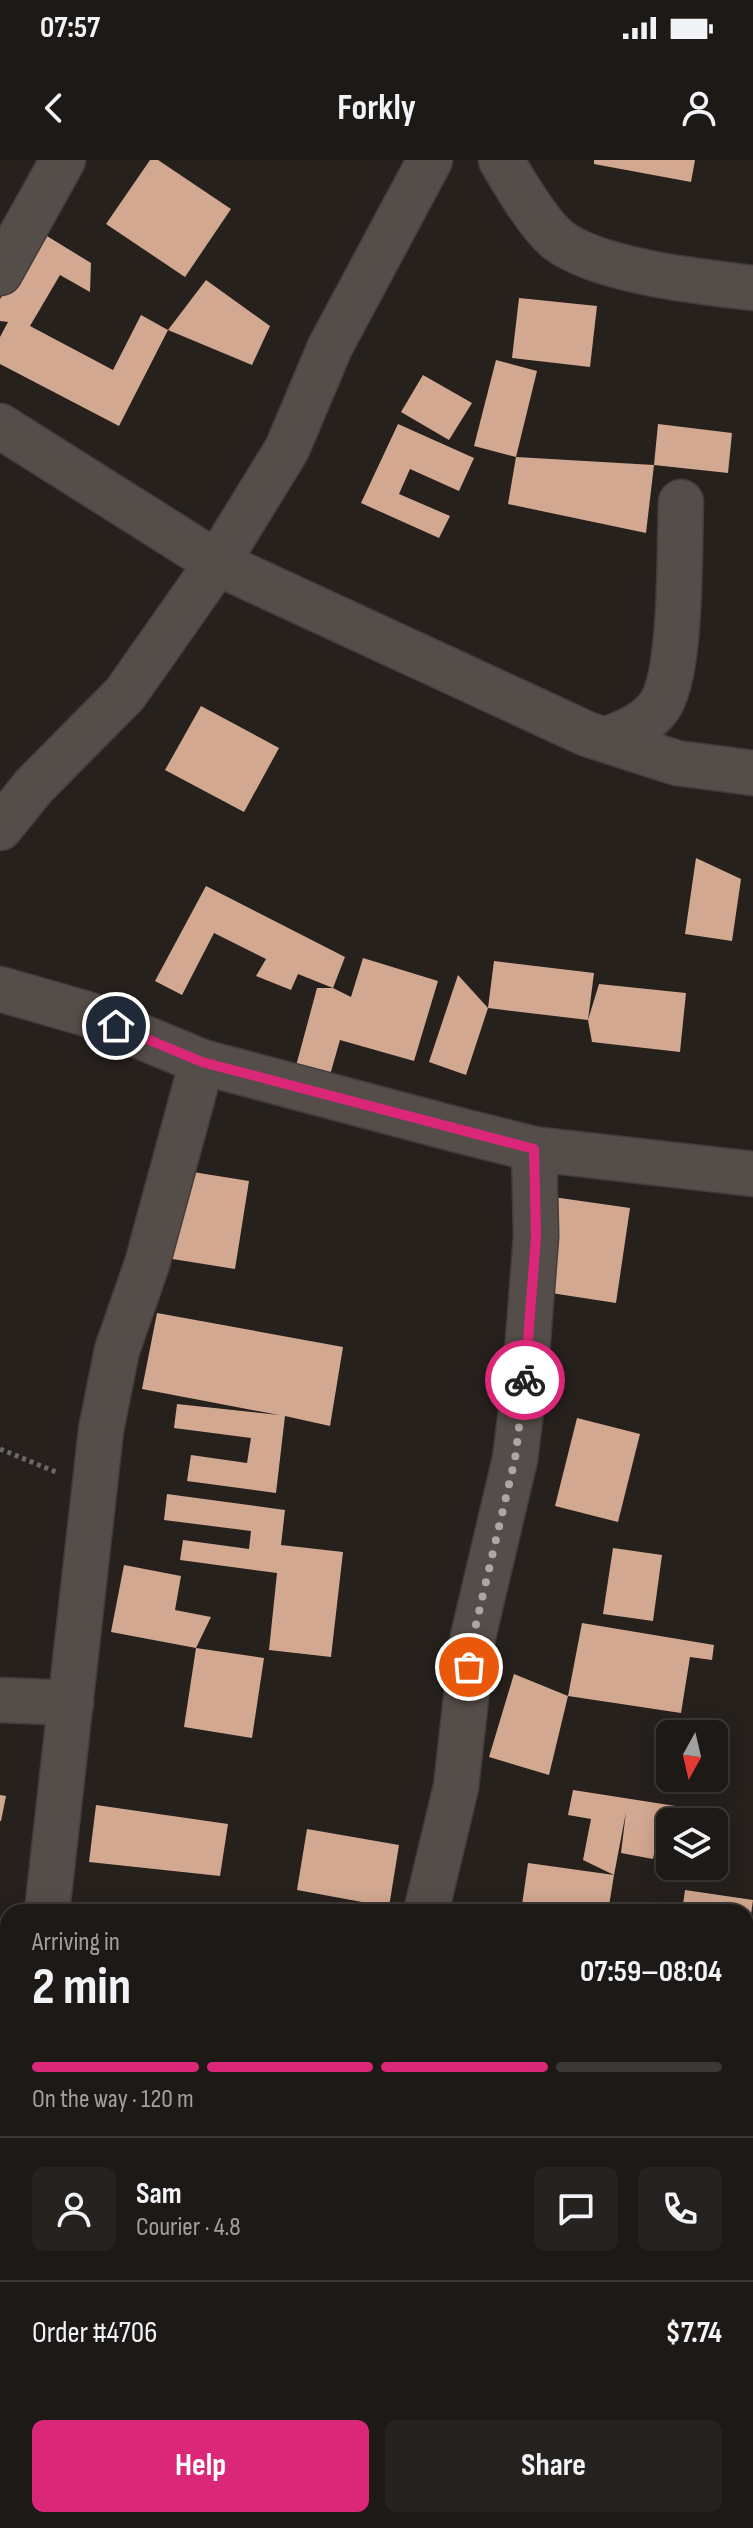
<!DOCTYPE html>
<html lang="en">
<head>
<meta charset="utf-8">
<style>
	:root { --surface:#1d1916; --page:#25221f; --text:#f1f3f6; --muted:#a0a0a1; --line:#3b3835; --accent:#db2777 }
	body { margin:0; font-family:"Sofia Sans Condensed",sans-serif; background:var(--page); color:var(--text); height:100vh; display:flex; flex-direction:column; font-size:30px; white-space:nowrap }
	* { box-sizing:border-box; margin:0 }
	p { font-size:26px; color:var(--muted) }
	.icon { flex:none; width:44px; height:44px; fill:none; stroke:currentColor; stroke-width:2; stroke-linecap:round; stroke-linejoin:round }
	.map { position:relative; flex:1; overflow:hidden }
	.side { position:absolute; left:0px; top:1744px; width:754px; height:624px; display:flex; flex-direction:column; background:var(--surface); border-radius:24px 24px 0 0; box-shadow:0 4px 20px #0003,0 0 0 2px var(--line) }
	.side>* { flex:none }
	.needle { width:52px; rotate:188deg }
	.tools { position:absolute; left:656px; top:1560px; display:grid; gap:16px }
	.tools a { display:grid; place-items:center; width:72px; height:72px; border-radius:12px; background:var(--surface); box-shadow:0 4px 20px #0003,0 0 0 2px var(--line); font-size:40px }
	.pin { position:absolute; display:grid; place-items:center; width:68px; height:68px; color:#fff; margin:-34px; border:4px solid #fff; border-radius:50%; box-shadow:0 2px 8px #0007 }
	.courier { position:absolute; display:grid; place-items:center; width:80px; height:80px; margin:-40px; border:6px solid #db2777; border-radius:50%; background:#fff; color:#222; box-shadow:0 2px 10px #0007 }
	.overview em { font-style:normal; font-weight:700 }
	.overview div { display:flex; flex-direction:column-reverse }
	.overview { display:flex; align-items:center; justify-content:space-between; height:136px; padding:0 32px }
	h1 { font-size:52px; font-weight:700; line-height:60px }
	.bar { display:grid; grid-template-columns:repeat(4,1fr); gap:12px 8px; align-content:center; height:96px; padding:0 32px }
	.bar i { height:10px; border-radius:6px; background:var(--line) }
	.bar .selected { background:var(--accent) }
	.bar p { grid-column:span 4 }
	.line { display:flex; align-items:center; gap:20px; padding:0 32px; border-top:2px solid var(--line) }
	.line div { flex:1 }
	.round { display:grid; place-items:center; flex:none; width:84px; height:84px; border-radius:12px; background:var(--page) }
	.cta { display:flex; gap:16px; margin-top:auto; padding:16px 32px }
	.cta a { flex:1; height:92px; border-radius:12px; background:var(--accent); color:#fff; font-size:32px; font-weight:700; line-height:92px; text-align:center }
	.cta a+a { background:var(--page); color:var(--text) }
	.status { display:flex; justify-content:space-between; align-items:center; height:56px; padding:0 40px; background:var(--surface); direction:ltr }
	.status svg { height:22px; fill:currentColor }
	header { display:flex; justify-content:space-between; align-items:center; height:104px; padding:0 32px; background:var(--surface); font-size:36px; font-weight:700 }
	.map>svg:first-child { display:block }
	.building { fill:#d2a890 }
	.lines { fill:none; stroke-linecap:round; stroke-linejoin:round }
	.minor-casing { stroke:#423d3a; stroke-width:47 }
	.path { stroke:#6e6966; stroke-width:5; stroke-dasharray:4 4; stroke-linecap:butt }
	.minor { stroke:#554d49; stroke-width:44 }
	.done { stroke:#aca7a5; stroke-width:8; stroke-dasharray:0 14.4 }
	.route { stroke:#db2777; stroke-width:10 }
</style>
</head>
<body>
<div class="status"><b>07:57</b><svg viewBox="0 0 49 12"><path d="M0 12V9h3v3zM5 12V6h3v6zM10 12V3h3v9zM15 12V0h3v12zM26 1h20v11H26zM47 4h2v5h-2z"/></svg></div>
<header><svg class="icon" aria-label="back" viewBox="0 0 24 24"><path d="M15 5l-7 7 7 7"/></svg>Forkly<svg class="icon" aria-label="person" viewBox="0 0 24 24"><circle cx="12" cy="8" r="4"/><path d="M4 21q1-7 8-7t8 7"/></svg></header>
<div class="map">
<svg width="753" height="2368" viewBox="0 0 753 2368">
	<rect width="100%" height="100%" fill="#27211e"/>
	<g class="building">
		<polygon points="150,0 158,0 231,49 185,117 106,64"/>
		<polygon points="594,0 695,0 691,22 594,4"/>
		<polygon points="42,73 91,103 90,132 60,115 30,166 113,210 141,155 168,170 119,266 0,204 0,177 8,162 0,161 0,139"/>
		<polygon points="206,120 270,166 252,205 168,170"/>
		<polygon points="519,138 597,146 590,207 512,198"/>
		<polygon points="496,200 537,211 516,297 474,286"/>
		<polygon points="423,215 472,243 449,280 401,252"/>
		<polygon points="398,264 474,298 459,331 410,309 399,334 450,356 439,378 361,343"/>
		<polygon points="658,264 732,273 728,313 654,305"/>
		<polygon points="516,297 654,305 646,373 508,344"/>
		<polygon points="201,546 279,588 244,652 165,610"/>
		<polygon points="696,698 741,719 732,781 685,774"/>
		<polygon points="206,726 345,797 333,828 351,837 363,798 438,821 414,901 340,880 330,915 296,906 317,828 333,828 298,814 291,830 256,816 266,799 214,773 182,835 155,821"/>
		<polygon points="494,801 594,813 588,860 599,824 686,833 680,892 592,882 588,860 488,848"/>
		<polygon points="458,815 488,848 466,915 429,902"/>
		<polygon points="174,1009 249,1021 235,1109 160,1097"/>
		<polygon points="553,1037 630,1048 616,1143 538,1131"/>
		<polygon points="157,1153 343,1187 330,1266 285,1256 276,1333 187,1321 191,1295 247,1303 251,1278 174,1268 177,1244 279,1255 142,1229"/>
		<polygon points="577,1258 640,1274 618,1362 555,1346"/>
		<polygon points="167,1334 285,1350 281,1385 343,1392 331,1497 269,1490 277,1413 180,1400 183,1380 249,1389 251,1371 164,1360"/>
		<polygon points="613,1388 662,1395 653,1461 603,1454"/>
		<polygon points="124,1405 181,1416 175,1450 211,1457 196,1488 111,1472"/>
		<polygon points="582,1463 714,1485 712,1500 690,1497 681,1553 568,1536"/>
		<polygon points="196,1488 264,1498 252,1578 184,1567"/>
		<polygon points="514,1514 568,1536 549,1615 489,1597"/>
		<polygon points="573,1630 701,1650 699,1662 670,1662 670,1670 659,1668 653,1699 621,1693 626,1652 614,1715 583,1700 591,1659 568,1655"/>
		<polygon points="0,1635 6,1636 1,1661 0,1661"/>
		<polygon points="96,1645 228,1664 220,1716 89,1702"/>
		<polygon points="307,1669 399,1685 389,1747 297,1730"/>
		<polygon points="528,1703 614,1715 608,1752 521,1752"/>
		<polygon points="685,1730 753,1740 748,1776 746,1752 682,1752"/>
		<polygon points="0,2161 8,2162 8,2215 0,2214"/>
		<polygon points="0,2222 6,2223 2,2252 0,2252"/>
		<polygon points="747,2331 753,2332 753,2368 740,2368 742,2360 746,2360"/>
		<polygon points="658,2360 683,2360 681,2368 658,2367"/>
	</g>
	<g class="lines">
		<g class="minor-casing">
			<g id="minor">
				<path d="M501,0c13,22 37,64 57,80 40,31 144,42 195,48"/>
				<polyline points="0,113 63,0"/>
				<polyline points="0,266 217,403 587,574 677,603 753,613"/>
				<path d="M606,580c19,-8 39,-15 52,-32 25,-31 21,-162 23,-206"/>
				<polyline points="0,668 34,626 125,534 217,403 287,289 330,187 430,0"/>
				<polyline points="0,829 87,854 202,902 458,970 534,989 753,1014"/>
				<polyline points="0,1540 71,1543"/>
				<polyline points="47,1752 101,1270 117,1190 147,1104 202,902"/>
				<polyline points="426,1752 456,1627 473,1477 515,1299 525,1220 536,1076 534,989"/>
				<polyline points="0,1959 8,1947"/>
				<polyline points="746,2081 753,2082"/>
				<polyline points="405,2368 406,2360"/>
			</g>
		</g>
		<polyline class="path" points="0,1289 56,1312"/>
		<use href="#minor" class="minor"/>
	</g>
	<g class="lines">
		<polyline class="done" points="469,1507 473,1477 515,1299 525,1220"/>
		<polyline class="route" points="116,866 202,902 534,989 536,1076 525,1220"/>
	</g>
</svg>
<div class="tools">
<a><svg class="needle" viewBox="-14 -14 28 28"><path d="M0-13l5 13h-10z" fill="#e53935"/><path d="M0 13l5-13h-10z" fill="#a0a0a1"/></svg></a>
<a><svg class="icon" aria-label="layers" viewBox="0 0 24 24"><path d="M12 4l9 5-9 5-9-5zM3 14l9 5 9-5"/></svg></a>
</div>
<div class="pin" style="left:469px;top:1507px;background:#ea580c"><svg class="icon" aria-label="bag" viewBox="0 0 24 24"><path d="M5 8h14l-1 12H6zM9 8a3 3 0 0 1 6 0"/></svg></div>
<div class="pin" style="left:116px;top:866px;background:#1f2937"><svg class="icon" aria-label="home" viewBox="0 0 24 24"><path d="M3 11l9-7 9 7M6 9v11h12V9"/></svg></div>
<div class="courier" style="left:525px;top:1220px"><svg class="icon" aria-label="bike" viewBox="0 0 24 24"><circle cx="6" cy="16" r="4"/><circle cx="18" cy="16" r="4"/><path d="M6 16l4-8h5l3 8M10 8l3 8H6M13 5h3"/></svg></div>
<section class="side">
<div class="overview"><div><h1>2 min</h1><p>Arriving in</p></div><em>07:59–08:04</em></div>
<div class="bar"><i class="selected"></i><i class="selected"></i><i class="selected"></i><i></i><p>On the way · 120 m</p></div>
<div class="line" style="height:144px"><a class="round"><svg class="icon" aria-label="person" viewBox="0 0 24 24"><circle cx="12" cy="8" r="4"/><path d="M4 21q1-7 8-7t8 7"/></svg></a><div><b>Sam</b><p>Courier · 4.8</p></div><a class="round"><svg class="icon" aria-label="chat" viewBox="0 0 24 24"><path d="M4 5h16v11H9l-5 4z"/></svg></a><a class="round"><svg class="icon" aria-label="phone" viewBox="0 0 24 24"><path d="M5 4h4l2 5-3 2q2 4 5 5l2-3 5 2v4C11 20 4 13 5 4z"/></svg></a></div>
<div class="line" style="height:104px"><div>Order #4706</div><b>$7.74</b></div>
<div class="cta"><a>Help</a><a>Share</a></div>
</section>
</div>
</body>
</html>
